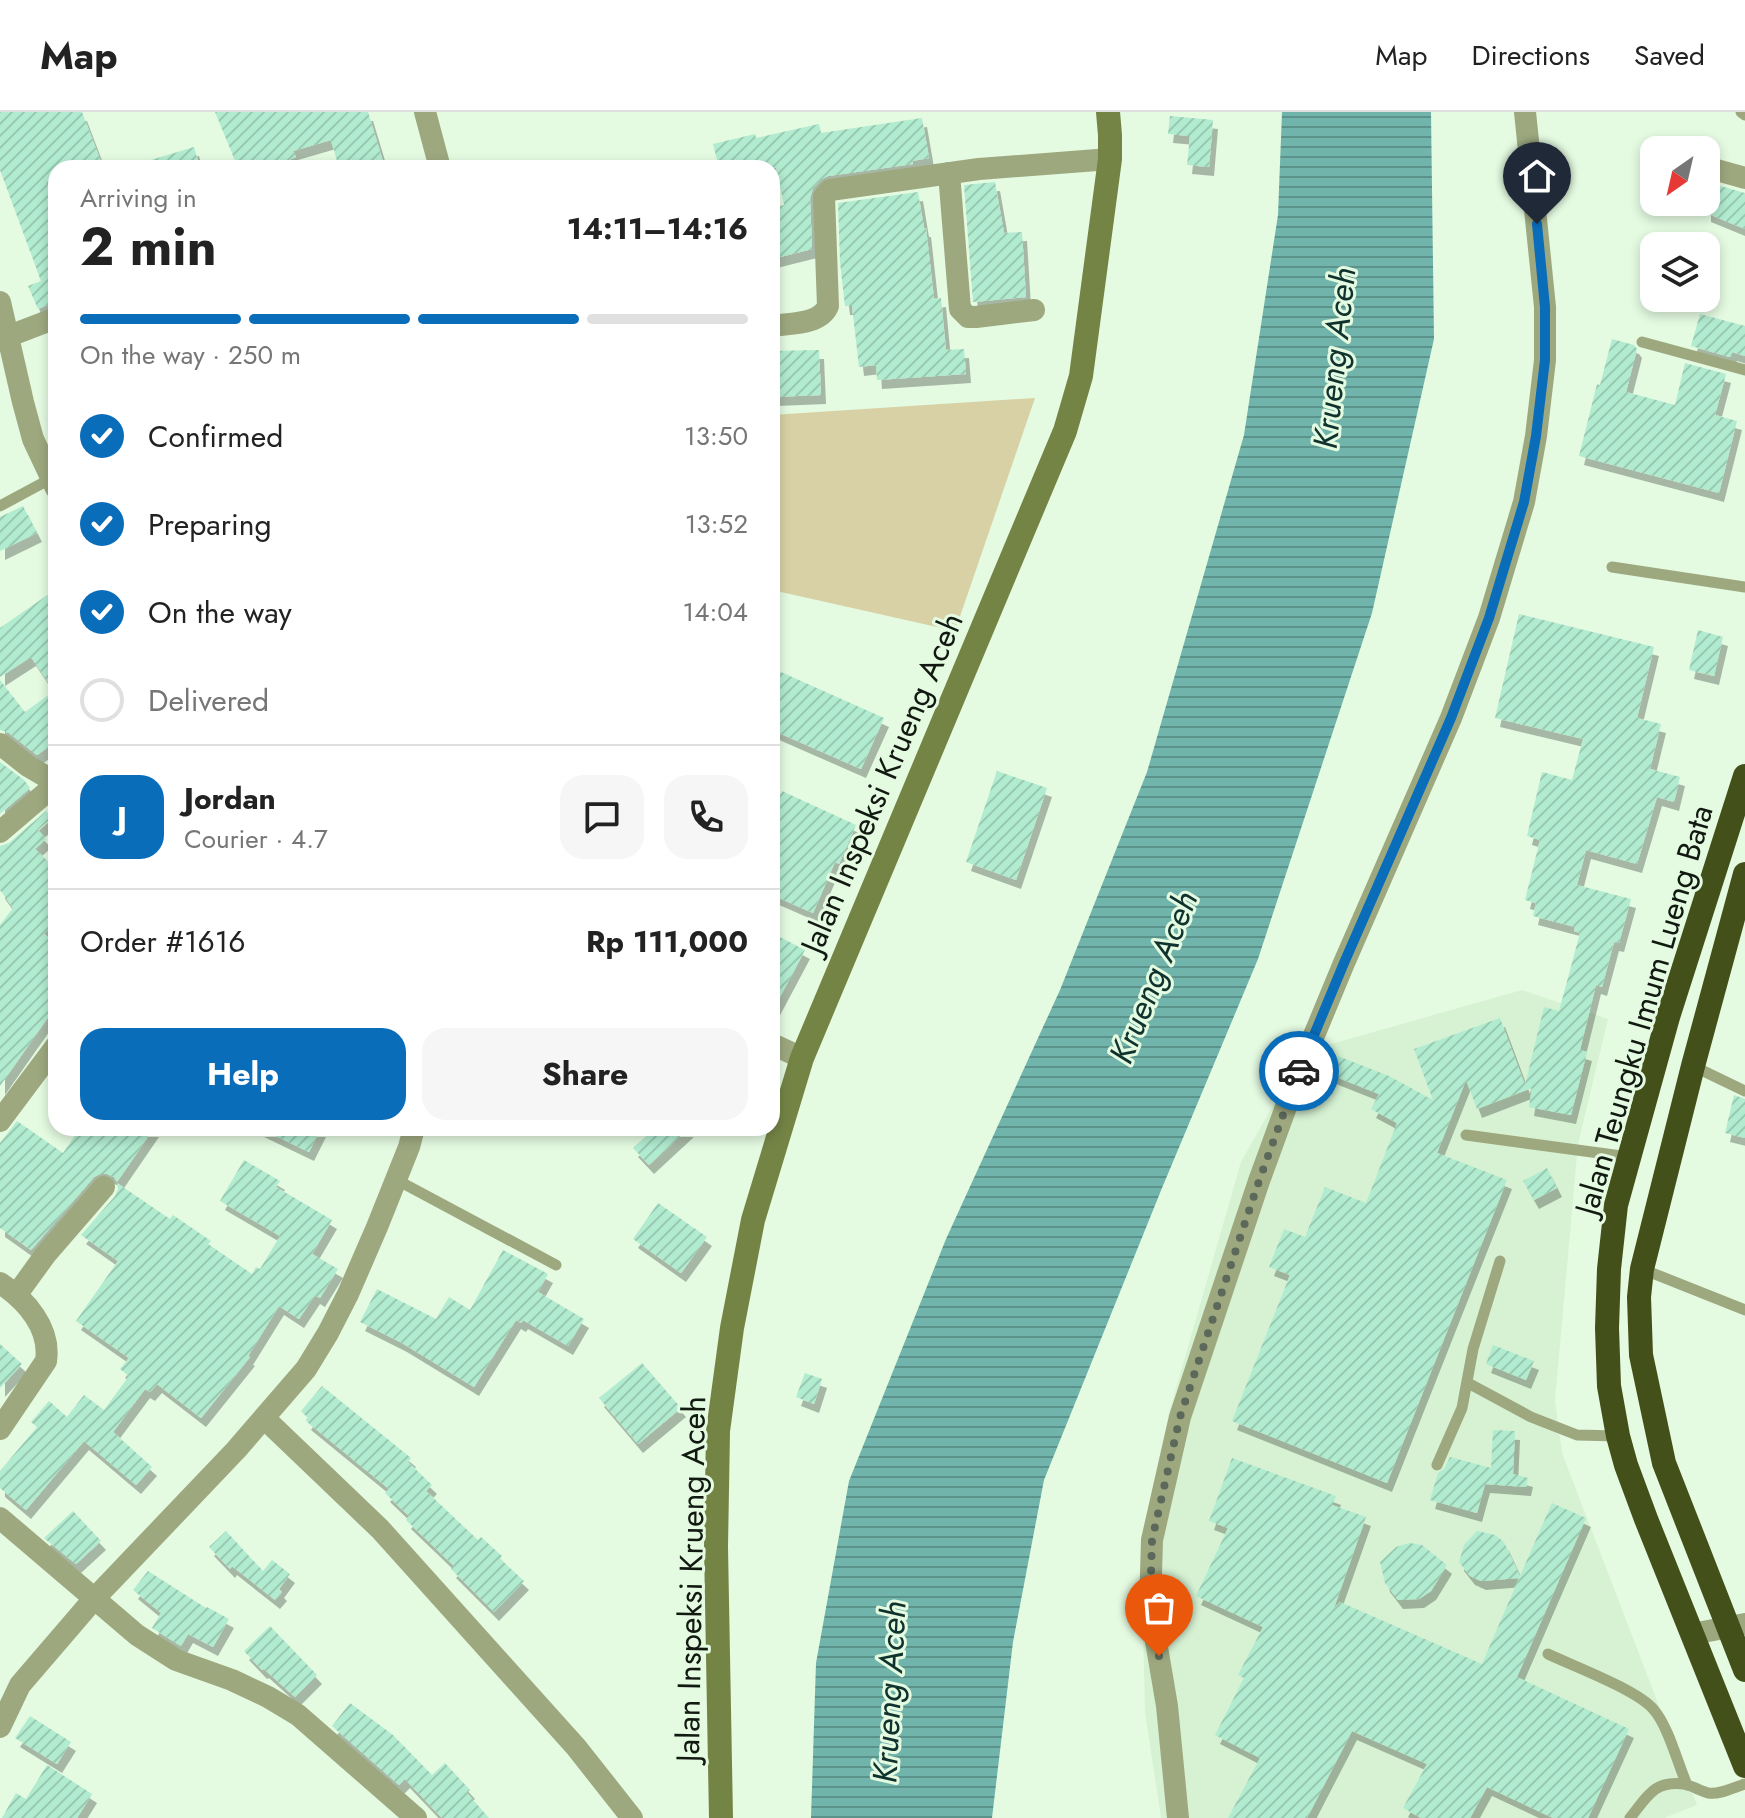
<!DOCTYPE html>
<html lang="en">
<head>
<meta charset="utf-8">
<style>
	:root { --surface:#fff; --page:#f6f6f6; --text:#222; --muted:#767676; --line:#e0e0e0; --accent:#0a6dba }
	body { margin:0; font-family:Jost,sans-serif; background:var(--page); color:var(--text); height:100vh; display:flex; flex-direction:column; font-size:30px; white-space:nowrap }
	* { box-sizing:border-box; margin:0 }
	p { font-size:26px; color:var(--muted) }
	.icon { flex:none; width:44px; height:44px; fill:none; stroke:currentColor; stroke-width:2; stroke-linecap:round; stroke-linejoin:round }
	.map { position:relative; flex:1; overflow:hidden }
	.sheet { position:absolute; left:48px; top:48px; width:732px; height:976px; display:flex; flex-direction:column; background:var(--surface); border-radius:24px; box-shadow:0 4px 12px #0003 }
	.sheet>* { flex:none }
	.needle { width:52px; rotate:214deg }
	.tools { position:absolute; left:1640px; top:24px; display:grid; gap:16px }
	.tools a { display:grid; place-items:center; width:80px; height:80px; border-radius:16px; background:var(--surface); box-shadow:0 4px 12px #0003; font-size:40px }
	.pin { position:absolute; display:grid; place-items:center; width:68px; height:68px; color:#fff; margin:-82px -34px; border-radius:50% 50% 50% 0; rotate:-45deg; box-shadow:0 0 8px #0007 }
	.pin .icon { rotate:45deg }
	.courier { position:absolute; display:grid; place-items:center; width:80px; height:80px; margin:-40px; border:6px solid #0a6dba; border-radius:50%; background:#fff; color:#222; box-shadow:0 2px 10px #0007 }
	.overview em { font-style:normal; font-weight:700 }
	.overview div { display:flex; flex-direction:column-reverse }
	.overview { display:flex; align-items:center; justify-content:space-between; height:136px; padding:0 32px }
	h1 { font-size:52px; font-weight:700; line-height:60px }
	.bar { display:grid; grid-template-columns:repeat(4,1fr); gap:12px 8px; align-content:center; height:96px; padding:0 32px }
	.bar i { height:10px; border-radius:6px; background:var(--line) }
	.bar .on { background:var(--accent) }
	.bar p { grid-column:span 4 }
	.line { display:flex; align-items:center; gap:20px; padding:0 32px; border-top:2px solid var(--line) }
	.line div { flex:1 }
	.round { display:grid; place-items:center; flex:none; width:84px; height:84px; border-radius:24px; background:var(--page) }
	ol { padding:0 32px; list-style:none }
	li { display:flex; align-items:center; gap:24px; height:88px }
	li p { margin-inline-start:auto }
	li .icon { padding:8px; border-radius:50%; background:var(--accent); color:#fff; stroke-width:4 }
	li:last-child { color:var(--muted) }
	li i { width:44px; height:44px; border:4px solid var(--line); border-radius:50% }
	.cta { display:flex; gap:16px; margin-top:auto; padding:16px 32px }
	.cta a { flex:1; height:92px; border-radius:24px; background:var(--accent); color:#fff; font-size:32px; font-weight:700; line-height:92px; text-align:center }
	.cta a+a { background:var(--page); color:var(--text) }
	header { display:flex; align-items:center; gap:48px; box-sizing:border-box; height:112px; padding:0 40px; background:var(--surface); border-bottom:2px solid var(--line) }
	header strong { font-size:38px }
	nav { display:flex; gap:44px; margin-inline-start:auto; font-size:28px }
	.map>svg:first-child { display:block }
	.built { fill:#d6f2d3 }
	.grass { fill:#d8d1a5 }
	.water { fill:url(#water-rules) }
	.building { fill:url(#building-hatch); filter:url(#shadow) }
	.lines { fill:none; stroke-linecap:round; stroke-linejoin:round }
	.lane { stroke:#9da87f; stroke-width:11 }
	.street { stroke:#9da87f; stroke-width:22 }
	.secondary { stroke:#748445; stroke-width:24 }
	.highway { stroke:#44501a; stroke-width:24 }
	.done { stroke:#5b685a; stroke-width:8; stroke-dasharray:0 14.4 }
	.route { stroke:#0a6dba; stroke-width:10 }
	.labels { text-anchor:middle; stroke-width:6; stroke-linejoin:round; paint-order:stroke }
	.street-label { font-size:32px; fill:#111911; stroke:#e4fae1 }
	.water-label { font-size:34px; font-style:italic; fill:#10322e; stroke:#e4fae1 }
</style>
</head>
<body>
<header>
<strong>Map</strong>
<nav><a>Map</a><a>Directions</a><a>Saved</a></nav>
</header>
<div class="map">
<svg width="1745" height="1706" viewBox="0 0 1745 1706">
	<defs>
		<pattern id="water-rules" width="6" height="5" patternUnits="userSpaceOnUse" patternTransform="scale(2)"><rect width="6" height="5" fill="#71b4ab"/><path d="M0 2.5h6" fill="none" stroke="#5b928a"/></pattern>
		<pattern id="building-hatch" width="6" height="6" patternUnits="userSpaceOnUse" patternTransform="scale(2)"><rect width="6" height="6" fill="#b2ecd0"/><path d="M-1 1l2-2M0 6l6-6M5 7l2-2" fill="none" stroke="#98cab2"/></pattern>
		<filter id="shadow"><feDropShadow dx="5" dy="9" stdDeviation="0" flood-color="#0004"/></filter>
	</defs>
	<rect width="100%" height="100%" fill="#e4fae1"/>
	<polygon class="built" points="1522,878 1608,907 1578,1032 1555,1288 1562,1341 1697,1693 1664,1706 1161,1706 1145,1600 1141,1428 1169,1301 1241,1050 1303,940"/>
	<polygon class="grass" points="1035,286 955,519 772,478 772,303"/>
	<polygon class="water" points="1282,0 1431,0 1434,227 1372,501 1258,847 1162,1076 1044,1368 1013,1530 992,1706 811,1706 816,1551 849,1369 946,1127 1060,878 1147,660 1244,323 1278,103"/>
	<g class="building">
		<polygon points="0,0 82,0 101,50 85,56 56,56 56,67 46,70 56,97 56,192 50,192 38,197 28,174 41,169 0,58"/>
		<polygon points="215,0 368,0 385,56 339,56 331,28 293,39 296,45 270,56 238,56"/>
		<polygon points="1170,4 1213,8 1209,55 1187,53 1190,24 1168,22"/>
		<polygon points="922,6 929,46 912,49 913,52 828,64 820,68 813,76 810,86 812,137 772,147 772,96 784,93 776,56 719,56 713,32 755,22 756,26 819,12 821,21"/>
		<polygon points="194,35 200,56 142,56 141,51"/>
		<polygon points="995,70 1004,121 1022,120 1026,185 973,190 964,73"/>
		<polygon points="1706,70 1745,81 1745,117 1706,101"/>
		<polygon points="918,80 924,116 926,116 934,187 941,186 946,238 964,237 966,262 877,268 876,253 859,255 852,194 845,194 840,150 838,91"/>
		<polygon points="1700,202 1745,214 1745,244 1732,240 1730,245 1691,234"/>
		<polygon points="1612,227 1634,233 1637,237 1626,280 1675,293 1685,251 1726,262 1715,303 1737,309 1719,381 1579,344 1597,272 1600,273"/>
		<polygon points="819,238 821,283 772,285 772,239"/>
		<polygon points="23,394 37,421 0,439 0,405"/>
		<polygon points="56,477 56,630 37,643 9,621 0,618 0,568 25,600 54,579 31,545 0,565 0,516"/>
		<polygon points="1519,502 1654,535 1637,606 1661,612 1650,657 1680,665 1674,690 1657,685 1637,752 1586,738 1577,773 1631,787 1619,831 1614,830 1602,875 1596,873 1580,938 1587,940 1571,1003 1529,995 1532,976 1477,997 1466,968 1437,1041 1507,1068 1387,1371 1232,1309 1290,1163 1269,1155 1284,1117 1305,1125 1325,1075 1366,1091 1397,1011 1371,997 1379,982 1331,963 1338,944 1389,964 1433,988 1414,937 1500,906 1525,973 1544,895 1559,899 1580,821 1574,819 1575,815 1533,804 1536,791 1525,788 1540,728 1527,724 1542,660 1572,668 1583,627 1495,606"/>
		<polygon points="1698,518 1723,525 1714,564 1689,558"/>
		<polygon points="772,556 884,606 861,657 772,618"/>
		<polygon points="0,650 24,668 30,676 0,702"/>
		<polygon points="997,659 1047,676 1016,768 966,750"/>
		<polygon points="782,679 856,713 839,752 835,750 813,801 772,783 772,702"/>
		<polygon points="46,699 52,706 38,718 46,727 35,737 56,757 56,809 44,822 56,831 56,894 0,974 0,813 13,796 0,778 0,734 9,731"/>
		<polygon points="772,821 805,838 772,900"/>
		<polygon points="1734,983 1745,987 1745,1026 1725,1021"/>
		<polygon points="17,1009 63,1041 80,1016 154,1016 117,1070 114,1065 107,1062 100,1062 94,1065 31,1138 0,1116 0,1031"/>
		<polygon points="259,1016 321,1016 309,1040"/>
		<polygon points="655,1016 689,1016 649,1053 633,1036"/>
		<polygon points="244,1048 280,1069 276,1075 332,1108 312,1142 338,1157 320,1186 315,1183 299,1207 279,1194 248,1244 250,1245 201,1306 157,1272 150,1280 145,1277 113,1320 152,1355 136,1373 84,1329 26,1398 0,1376 0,1359 37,1315 31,1310 49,1289 67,1305 84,1283 104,1298 129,1264 120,1257 129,1246 76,1209 118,1149 81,1123 115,1084 118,1077 117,1071 170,1107 173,1103 211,1129 208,1132 252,1162 256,1155 260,1157 280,1124 220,1089"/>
		<polygon points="1547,1056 1557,1076 1534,1088 1523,1069"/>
		<polygon points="658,1091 707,1125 681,1161 633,1127"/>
		<polygon points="503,1138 548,1162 538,1180 584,1207 568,1234 523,1208 521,1211 516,1208 474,1275 402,1231 360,1210 377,1177 436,1207 449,1185 470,1198"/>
		<polygon points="0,1232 22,1252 0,1276"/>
		<polygon points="1493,1233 1534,1249 1526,1268 1486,1252"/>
		<polygon points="642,1251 681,1296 638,1332 599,1286"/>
		<polygon points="805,1261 822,1267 814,1292 796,1285"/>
		<polygon points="322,1274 411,1346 408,1350 432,1373 426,1379 478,1428 481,1425 502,1444 500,1447 524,1469 494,1500 451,1457 454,1454 406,1408 409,1404 385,1381 389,1377 306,1309 308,1306 301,1299"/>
		<polygon points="1493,1318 1515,1319 1513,1362 1528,1366 1526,1375 1485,1372 1477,1401 1430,1388 1438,1361 1444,1357 1450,1345 1491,1356"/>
		<polygon points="1232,1346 1336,1384 1332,1393 1366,1405 1334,1496 1340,1490 1482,1552 1519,1466 1481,1469 1470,1464 1459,1450 1464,1433 1477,1419 1495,1423 1504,1430 1520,1464 1552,1391 1586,1406 1517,1565 1629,1617 1588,1706 1553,1706 1487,1675 1470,1706 1421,1706 1403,1696 1427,1652 1352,1619 1307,1706 1228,1706 1260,1646 1215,1623 1244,1566 1238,1563 1263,1515 1196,1484 1228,1416 1209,1409"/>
		<polygon points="73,1399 101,1429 76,1452 44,1426"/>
		<polygon points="226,1419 263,1459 272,1448 290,1462 279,1477 282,1480 275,1488 232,1454 230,1457 209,1435"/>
		<polygon points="1409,1431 1422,1433 1447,1453 1431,1479 1419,1487 1398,1488 1385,1471 1380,1450 1396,1435"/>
		<polygon points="148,1459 206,1496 207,1495 229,1507 213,1535 188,1522 181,1534 152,1516 161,1501 133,1478"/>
		<polygon points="270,1514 317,1563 295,1585 264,1557 262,1558 244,1539"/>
		<polygon points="350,1591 393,1623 432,1663 445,1651 470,1678 467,1681 489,1706 442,1706 405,1667 399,1673 332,1614"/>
		<polygon points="30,1604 71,1630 57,1652 15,1626"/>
		<polygon points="47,1653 92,1682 77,1706 2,1706 16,1681 26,1687"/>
	</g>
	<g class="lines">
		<g class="lane">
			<polyline points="1741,0 1745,3"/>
			<polyline points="1642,230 1745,258"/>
			<polyline points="0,394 52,366"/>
			<polyline points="1612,455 1745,475"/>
			<polyline points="1693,954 1745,979"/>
			<polyline points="1466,1023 1629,1045"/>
			<polyline points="395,1067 556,1153"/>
			<polyline points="1642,1157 1745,1198"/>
			<polyline points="1468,1271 1531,1305 1577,1323 1618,1324"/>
			<polyline points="1437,1353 1462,1296 1473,1237 1500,1149"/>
			<path d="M1548,1542c25,12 90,36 106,56 14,16 24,54 33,75"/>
			<path d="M1630,1706c17,-21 24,-38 54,-34 9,2 16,7 24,9 12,2 26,-6 37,-9"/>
		</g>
		<g class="street">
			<polyline points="425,0 440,56"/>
			<polyline points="1706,55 1745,66"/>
			<polyline points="949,61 960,197 968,205 976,205 1034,198"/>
			<polyline points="0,190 23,290 33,327 56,376"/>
			<path d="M772,214c18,-3 48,-1 56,-20l-4,-109 6,-7 149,-21 131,-10"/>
			<polyline points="9,224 56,206"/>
			<polyline points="0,632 28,654 50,667"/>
			<polyline points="0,720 55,673"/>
			<polyline points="772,932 802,946"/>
			<polyline points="0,1009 56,934"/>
			<path d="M0,1171c26,17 51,45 46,78l-46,68"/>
			<polyline points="17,1182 46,1142 104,1075"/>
			<polyline points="264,1306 380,1417 576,1635 632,1706"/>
			<polyline points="0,1406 137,1523 176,1548 232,1568 268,1585 298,1603 416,1706"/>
			<polyline points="1692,1522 1745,1512"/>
			<polyline points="0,1615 20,1573 93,1488 236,1338 306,1257 328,1221 348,1182 377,1115 409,1035 414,1016"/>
			<polyline points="1178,1706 1167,1594 1150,1494 1152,1428 1180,1305 1259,1069 1298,962 1344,851 1451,606 1489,506 1524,390 1536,324 1545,248 1545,195 1525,0"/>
		</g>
		<polyline class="secondary" points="721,1706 716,1435 718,1319 732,1216 753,1108 802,946 1065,319 1081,264 1110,47 1110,23 1108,0"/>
		<g class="highway">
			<polyline points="1745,664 1668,905 1616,1093 1609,1157 1607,1216 1609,1274 1618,1324 1626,1353 1646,1407 1745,1654"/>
			<polyline points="1745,762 1693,954 1642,1157 1639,1185 1641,1243 1664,1351 1745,1558"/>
		</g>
	</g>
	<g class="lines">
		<polyline class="done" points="1159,1544 1150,1494 1152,1428 1180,1305 1259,1069 1299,959"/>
		<polyline class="route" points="1299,959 1344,851 1451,606 1489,506 1524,390 1536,324 1545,248 1545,195 1537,112"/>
	</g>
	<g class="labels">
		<g class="street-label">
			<text transform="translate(882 671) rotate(-67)" y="11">Jalan Inspeksi Krueng Aceh</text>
			<text transform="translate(1644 898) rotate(-74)" y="11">Jalan Teungku Imum Lueng Bata</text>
			<text transform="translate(691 1467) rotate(-89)" y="11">Jalan Inspeksi Krueng Aceh</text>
		</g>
		<g class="water-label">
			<text transform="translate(1334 246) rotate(-84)" y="12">Krueng Aceh</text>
			<text transform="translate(1153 865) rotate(-68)" y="12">Krueng Aceh</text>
			<text transform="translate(889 1580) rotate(-87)" y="12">Krueng Aceh</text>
		</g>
	</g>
</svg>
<div class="tools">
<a><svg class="needle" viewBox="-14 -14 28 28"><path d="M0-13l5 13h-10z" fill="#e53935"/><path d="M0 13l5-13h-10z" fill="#767676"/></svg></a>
<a><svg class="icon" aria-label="layers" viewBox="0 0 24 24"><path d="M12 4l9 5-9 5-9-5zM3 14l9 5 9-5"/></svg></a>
</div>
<div class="pin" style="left:1159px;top:1544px;background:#ea580c"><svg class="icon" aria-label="bag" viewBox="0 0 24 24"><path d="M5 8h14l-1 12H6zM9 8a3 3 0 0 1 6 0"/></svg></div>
<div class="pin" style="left:1537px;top:112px;background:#1f2937"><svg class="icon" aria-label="home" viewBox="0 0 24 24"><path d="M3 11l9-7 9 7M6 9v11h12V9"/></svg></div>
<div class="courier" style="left:1299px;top:959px"><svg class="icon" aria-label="car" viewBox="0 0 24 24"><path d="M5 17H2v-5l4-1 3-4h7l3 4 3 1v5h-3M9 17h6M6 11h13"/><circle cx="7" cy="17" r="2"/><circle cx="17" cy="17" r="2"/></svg></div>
<section class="sheet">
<div class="overview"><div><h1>2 min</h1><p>Arriving in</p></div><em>14:11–14:16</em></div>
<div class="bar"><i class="on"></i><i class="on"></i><i class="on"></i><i></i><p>On the way · 250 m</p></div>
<ol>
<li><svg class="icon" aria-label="check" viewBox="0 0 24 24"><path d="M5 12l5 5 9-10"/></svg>Confirmed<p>13:50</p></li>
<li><svg class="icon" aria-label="check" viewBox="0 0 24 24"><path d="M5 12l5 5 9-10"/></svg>Preparing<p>13:52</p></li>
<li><svg class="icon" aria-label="check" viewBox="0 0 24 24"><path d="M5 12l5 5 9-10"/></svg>On the way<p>14:04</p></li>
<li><i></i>Delivered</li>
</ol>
<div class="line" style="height:144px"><b class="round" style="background:var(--accent);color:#fff">J</b><div><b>Jordan</b><p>Courier · 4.7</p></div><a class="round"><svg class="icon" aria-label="chat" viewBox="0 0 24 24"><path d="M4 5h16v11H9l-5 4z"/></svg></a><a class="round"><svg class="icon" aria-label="phone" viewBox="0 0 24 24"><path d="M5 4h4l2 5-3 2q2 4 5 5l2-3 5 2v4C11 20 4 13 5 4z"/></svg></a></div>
<div class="line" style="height:104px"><div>Order #1616</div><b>Rp 111,000</b></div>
<div class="cta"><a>Help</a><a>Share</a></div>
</section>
</div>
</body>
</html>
